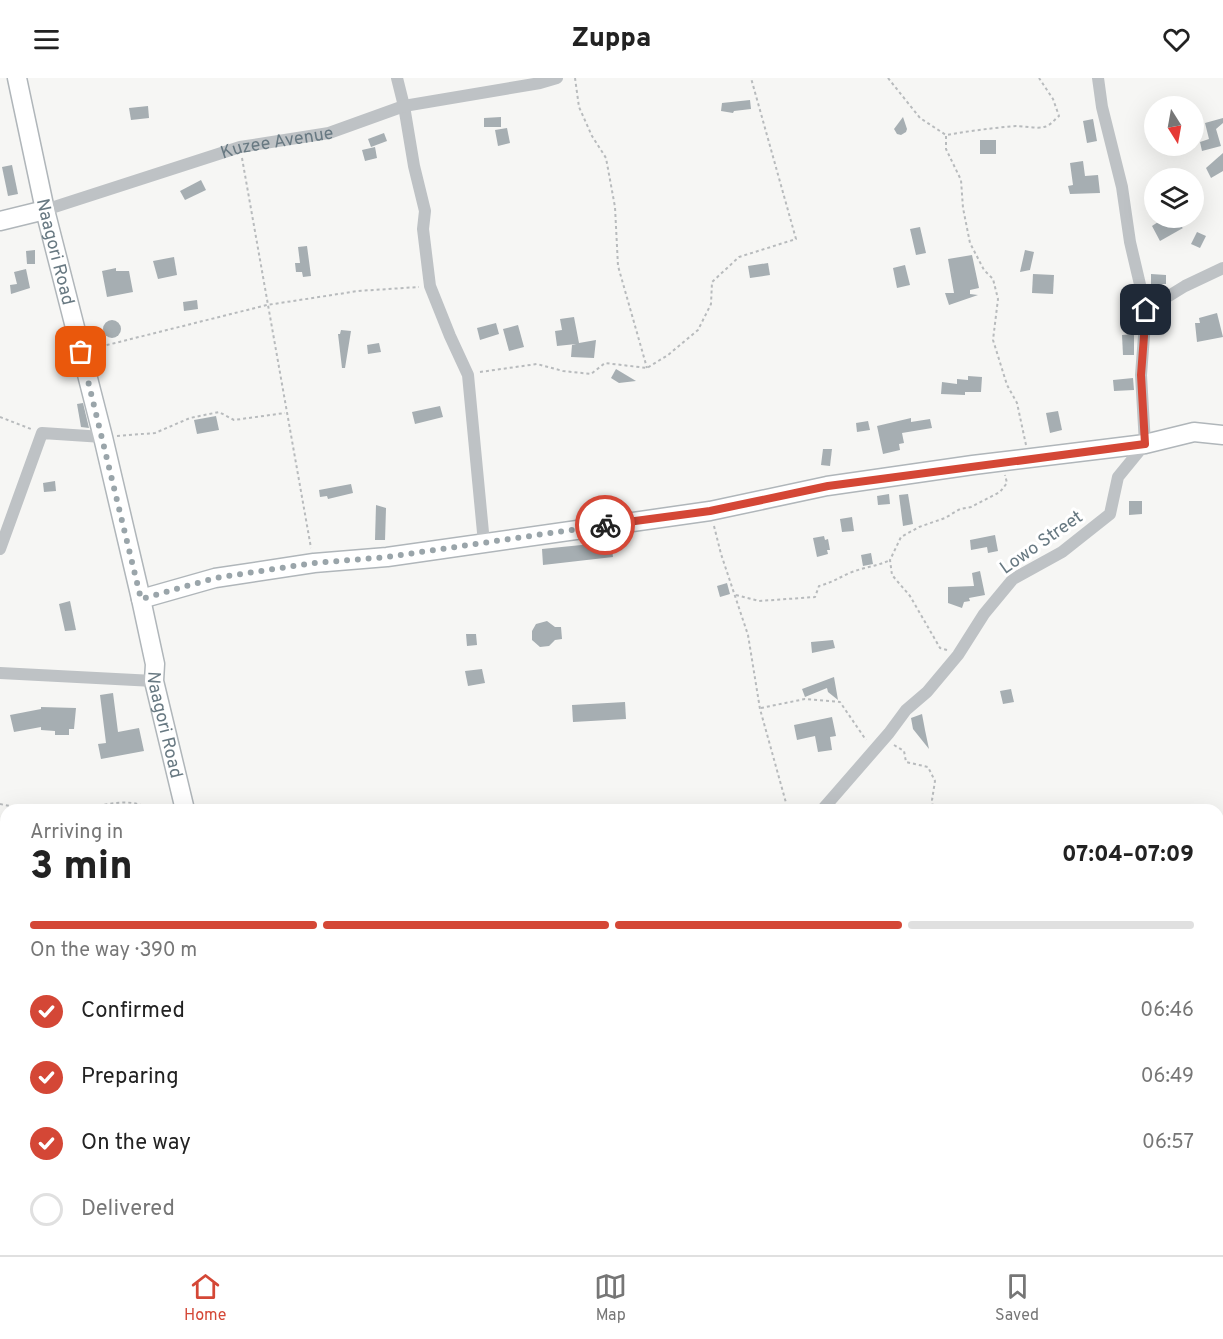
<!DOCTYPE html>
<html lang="en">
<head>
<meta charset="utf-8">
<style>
	:root { --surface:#fff; --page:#f2f2f2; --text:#222; --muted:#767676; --line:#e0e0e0; --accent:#d44736 }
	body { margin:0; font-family:Overpass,sans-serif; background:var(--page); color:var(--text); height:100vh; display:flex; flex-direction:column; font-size:22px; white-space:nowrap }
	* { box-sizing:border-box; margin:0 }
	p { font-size:20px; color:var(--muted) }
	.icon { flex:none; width:33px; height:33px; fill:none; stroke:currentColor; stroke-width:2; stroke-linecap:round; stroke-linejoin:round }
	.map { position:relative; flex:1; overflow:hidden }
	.details { position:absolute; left:0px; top:726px; width:1224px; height:452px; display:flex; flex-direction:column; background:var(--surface); border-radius:18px 18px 0 0; box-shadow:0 6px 24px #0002 }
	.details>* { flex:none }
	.needle { width:39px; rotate:169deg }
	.tools { position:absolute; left:1144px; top:18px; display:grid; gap:12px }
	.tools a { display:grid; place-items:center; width:60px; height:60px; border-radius:50%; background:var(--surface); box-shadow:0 6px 24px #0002; font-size:30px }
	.pin { position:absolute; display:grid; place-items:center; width:51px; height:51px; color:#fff; margin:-26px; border-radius:12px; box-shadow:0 3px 9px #0006 }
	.courier { position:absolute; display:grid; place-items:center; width:60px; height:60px; margin:-30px; border:4px solid #d44736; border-radius:50%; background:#fff; color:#222; box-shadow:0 2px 8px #0007 }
	.overview em { font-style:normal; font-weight:800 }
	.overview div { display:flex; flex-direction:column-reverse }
	.overview { display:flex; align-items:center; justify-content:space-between; height:102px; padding:0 30px }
	h1 { font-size:39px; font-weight:800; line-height:45px }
	.bar { display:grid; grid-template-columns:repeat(4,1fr); gap:9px 6px; align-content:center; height:72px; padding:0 30px }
	.bar i { height:8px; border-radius:4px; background:var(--line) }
	.bar .on { background:var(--accent) }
	.bar p { grid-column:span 4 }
	ol { padding:0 30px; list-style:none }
	li { display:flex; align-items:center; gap:18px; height:66px }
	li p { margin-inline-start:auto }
	li .icon { padding:6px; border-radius:50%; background:var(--accent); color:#fff; stroke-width:4 }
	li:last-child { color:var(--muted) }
	li i { width:33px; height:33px; border:3px solid var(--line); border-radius:50% }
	header { display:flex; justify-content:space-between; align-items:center; height:78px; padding:0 30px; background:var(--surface); font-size:27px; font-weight:800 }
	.dock { display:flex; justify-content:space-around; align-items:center; height:84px; border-top:2px solid var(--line); background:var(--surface); font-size:16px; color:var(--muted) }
	.dock a { display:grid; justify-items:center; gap:3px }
	.dock .on { color:var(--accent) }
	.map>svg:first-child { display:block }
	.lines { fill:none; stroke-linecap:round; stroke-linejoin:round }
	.stream { stroke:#b6c3c6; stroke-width:4 }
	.building { fill:#a6aeb2 }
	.secondary-casing { stroke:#b0b6ba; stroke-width:21 }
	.path { stroke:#b8bbbd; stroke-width:2; stroke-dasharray:3 3; stroke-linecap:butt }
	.street { stroke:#bec2c5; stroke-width:12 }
	.secondary { stroke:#fff; stroke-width:18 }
	.done { stroke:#9aa5aa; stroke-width:6; stroke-dasharray:0 10.8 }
	.route { stroke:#d44736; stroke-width:8 }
	.labels { text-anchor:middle; stroke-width:6; stroke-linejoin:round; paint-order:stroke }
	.street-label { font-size:18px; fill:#687982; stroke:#fff }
</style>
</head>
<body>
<header><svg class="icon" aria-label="menu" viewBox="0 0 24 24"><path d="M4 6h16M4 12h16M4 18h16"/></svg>Zuppa<svg class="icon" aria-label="heart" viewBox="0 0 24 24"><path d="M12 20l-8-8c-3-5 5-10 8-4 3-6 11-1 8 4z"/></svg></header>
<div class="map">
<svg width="1223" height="1177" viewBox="0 0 1223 1177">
	<rect width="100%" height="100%" fill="#f6f6f4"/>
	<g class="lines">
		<polyline class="stream" points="1218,951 1223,936"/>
	</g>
	<g class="building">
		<polygon points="750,22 751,31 734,33 733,35 721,33 722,25"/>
		<polygon points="148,28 149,40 131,42 129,30"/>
		<polygon points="501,39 501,49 484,49 484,40"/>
		<polygon points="903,39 907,51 906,54 901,57 897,56 894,51"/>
		<polygon points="1223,40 1223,45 1216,51 1221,68 1202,73 1200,64 1209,61 1205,45"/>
		<polygon points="1093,41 1097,63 1087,65 1083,43"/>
		<polygon points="507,50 510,65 498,68 495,52"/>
		<polygon points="384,55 387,63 371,69 368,61"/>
		<rect x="980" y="62" width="16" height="14"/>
		<polygon points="375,69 377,80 365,83 362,72"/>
		<polygon points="1223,75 1223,93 1211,100 1206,90"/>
		<polygon points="1083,83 1085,98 1098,97 1100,115 1070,116 1068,108 1073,107 1070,85"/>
		<polygon points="12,87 18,116 8,118 2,89"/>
		<polygon points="201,102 206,112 185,122 180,113"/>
		<polygon points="1158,144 1175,144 1183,150 1160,163 1152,148"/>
		<polygon points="920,149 926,175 916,177 910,151"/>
		<polygon points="1197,154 1206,158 1200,170 1191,166"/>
		<polygon points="307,168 311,198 303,199 302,194 296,194 295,185 300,185 298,169"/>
		<polygon points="35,172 35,186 27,186 26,173"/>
		<polygon points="1025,172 1034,174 1030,192 1020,194"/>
		<polygon points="972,177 979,210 970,212 970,216 978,217 949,227 945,215 954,215 948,181"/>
		<polygon points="174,179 177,197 158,201 153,183"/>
		<polygon points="768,185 770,197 750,200 748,188"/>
		<polygon points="905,187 910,207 897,210 893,190"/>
		<polygon points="116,190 116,193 129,193 133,214 107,219 102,193"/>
		<polygon points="26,191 30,210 11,216 10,207 17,206 14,194"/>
		<polygon points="1033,196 1054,197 1053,216 1032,215"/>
		<polygon points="1151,196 1166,197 1166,206 1151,206"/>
		<polygon points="197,222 198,231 184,233 183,224"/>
		<polygon points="1217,235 1223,259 1197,264 1195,245 1200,245 1199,240"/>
		<polygon points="574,239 579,265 596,262 594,280 571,279 572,267 576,266 557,268 555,253 562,252 560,241"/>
		<circle cx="112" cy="251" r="9"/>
		<polygon points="496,245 499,256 480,262 477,250"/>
		<polygon points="518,247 524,269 509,273 503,251"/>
		<polygon points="341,252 351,253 345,290 342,290 338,256 340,256"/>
		<polygon points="1134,256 1134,277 1123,277 1122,257"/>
		<polygon points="379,265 381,274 368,276 367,267"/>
		<polygon points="616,291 636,303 619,305 611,300"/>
		<polygon points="968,298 982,299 981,314 965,314 965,317 941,316 942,304 957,306 957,301 968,302"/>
		<polygon points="1133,300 1134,312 1114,313 1113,302"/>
		<polygon points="83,325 89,350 81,349 77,326"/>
		<polygon points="440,328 443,339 415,346 412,334"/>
		<polygon points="1058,333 1062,352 1050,355 1046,335"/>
		<polygon points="216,338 219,352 197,356 194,342"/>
		<polygon points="911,340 911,344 930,341 932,350 902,355 904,365 899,366 900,372 883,376 877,348"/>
		<polygon points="868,343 870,352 857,354 856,345"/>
		<polygon points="823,371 832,371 830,388 821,387"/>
		<polygon points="55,403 56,413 44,414 43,405"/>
		<polygon points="351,406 353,415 328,421 327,418 320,419 319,412"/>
		<polygon points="889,416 890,426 878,427 877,418"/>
		<polygon points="908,416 913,446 903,448 899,417"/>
		<polygon points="1129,423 1142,423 1142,436 1129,437"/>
		<polygon points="376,427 386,430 385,462 375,462"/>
		<polygon points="852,439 854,453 842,454 840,441"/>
		<polygon points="995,457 998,473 988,475 987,469 971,472 970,462"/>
		<polygon points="824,458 825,462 828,461 830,472 827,472 828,476 817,479 813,460"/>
		<polygon points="611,464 613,479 543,487 542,471"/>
		<polygon points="871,475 873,486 863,488 861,477"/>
		<polygon points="980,493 985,517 969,520 970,523 964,524 962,530 948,525 948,509 974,508 972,495"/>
		<polygon points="727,505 730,516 720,519 717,508"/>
		<polygon points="70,523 76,552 65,553 59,526"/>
		<polygon points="547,543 555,549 561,549 562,561 555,562 549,568 540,569 532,562 532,553 536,546"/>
		<polygon points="466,556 476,556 477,567 467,568"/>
		<polygon points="833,562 835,570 812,575 811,564"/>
		<polygon points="482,591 485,605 468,608 465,593"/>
		<polygon points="834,599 838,622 828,614 827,610 805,619 802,611"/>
		<polygon points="1011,611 1014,624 1003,626 1000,613"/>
		<polygon points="113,615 118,654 139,650 144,673 101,681 98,666 106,665 100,617"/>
		<polygon points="625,624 626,641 573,644 572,627"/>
		<polygon points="41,629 76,630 74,651 69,651 69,657 55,657 55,653 41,652 41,649 14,654 10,637 41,631"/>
		<polygon points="922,636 925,652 929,671 913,651 911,640"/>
		<polygon points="832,639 836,658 830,659 832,672 818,674 815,658 797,662 794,647"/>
	</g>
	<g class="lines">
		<g class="secondary-casing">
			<g id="secondary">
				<path id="s2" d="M17,0l28,132 58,227 38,162 14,65 -1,17 31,129"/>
				<polyline points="0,143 45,132"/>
				<polyline points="141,521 215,500 314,485 387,479 710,433 827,408 973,387 1145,366 1194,354 1223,357"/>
				<polyline points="304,1172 305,1177"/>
			</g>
		</g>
		<g class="path">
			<polyline points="575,0 579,29 592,58 606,80 615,129 618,188 647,290"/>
			<polyline points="888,0 920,40 946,57"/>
			<polyline points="242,80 311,470"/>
			<polyline points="95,270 267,227 358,213 419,209"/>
			<polyline points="480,294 537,286 563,293 591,296 605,285 647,290 668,277 698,252 711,226 712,204 739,179 796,161 751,0"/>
			<polyline points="0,339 31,351"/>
			<polyline points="117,358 155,355 190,340 219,334 234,342 285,335"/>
			<path d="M1026,367l-9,-42 -10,-18 -14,-45 5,-41 -5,-20 -9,-9 -14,-27 -7,-35 -2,-28 -15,-31v-14c23,-4 46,-7 70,-9 8,0 21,3 28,1 6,-1 10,-7 15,-11l-6,-17 -14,-21"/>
			<polyline points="714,448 721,476 748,557 760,631 788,732"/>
			<path d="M736,517l23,6 56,-4 4,-11c12,-3 21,-9 33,-14 13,-5 26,-6 38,-12"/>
			<polyline points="947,572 940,570 910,518 892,497 890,482 901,459 919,449 945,440 960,431 971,429 1000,414 1007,405 1005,397"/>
			<polyline points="761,630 805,621 840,624 866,662"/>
			<polyline points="894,667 904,673 906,684 928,689 935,703 932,722 933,732"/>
			<polyline points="0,726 29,732"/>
			<path d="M81,732c23,-5 49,-14 71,0"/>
			<polyline points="0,839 6,842"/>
			<polyline points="0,1081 6,1081"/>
			<polyline points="936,1172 938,1177"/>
		</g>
		<g class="street">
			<polyline points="397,0 404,28 414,88 425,133 423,151 430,208 450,258 468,297 484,465"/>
			<path id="s1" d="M45,132l195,-63 89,-14 75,-27 136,-23 17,-5"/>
			<polyline points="1146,232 1185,208 1223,190"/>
			<polyline points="0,471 42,355 103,359"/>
			<polyline points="0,595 154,603"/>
			<polyline points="822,732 889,655 906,632 927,614 958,577 984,536 1013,501 1062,474 1110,436 1118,399 1145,366 1141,297 1146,232 1130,164 1122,109 1102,29 1098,0"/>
			<polyline points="0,962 6,963"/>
			<polyline points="178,1177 179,1172"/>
			<polyline points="375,1177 392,1172"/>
		</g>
		<use href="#secondary" class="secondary"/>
	</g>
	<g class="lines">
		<polyline class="done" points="81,274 141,521 215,500 314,485 387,479 605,447"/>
		<polyline class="route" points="605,447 710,433 828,408 1145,366 1141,297 1146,232"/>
	</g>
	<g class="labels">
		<g class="street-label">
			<text dy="6" stroke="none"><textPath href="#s1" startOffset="242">Kuzee Avenue</textPath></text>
			<text dy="6" stroke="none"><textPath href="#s2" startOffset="178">Naagori Road</textPath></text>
			<text transform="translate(1041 464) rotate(-35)" y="6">Lowo Street</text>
			<text dy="6" stroke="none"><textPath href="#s2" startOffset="664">Naagori Road</textPath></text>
		</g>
	</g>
</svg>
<div class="tools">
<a><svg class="needle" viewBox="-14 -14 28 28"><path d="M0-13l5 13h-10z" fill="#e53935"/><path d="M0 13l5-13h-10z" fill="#767676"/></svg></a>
<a><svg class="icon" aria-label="layers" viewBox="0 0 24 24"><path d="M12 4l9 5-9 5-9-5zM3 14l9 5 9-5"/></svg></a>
</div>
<div class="pin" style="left:81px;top:274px;background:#ea580c"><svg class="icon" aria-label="bag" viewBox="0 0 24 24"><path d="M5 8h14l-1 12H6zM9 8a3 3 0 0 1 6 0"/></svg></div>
<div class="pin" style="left:1146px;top:232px;background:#1f2937"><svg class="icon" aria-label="home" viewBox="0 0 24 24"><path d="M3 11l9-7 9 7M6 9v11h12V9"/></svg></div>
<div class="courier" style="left:605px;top:447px"><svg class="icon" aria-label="bike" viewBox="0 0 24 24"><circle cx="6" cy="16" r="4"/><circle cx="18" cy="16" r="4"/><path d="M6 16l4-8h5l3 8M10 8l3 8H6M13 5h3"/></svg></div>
<section class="details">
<div class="overview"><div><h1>3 min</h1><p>Arriving in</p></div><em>07:04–07:09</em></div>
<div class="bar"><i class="on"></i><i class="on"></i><i class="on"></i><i></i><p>On the way · 390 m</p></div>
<ol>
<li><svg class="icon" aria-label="check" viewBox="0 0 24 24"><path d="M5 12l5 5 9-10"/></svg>Confirmed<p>06:46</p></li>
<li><svg class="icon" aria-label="check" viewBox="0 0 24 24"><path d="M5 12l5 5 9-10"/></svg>Preparing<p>06:49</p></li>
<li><svg class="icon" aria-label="check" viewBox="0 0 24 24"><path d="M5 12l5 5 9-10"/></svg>On the way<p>06:57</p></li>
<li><i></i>Delivered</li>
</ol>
</section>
</div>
<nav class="dock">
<a class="on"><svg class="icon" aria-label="home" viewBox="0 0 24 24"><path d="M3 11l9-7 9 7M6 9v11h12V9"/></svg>Home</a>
<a><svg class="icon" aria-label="map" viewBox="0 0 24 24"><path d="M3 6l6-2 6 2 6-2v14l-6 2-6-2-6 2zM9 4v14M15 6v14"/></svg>Map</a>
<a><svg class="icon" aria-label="saved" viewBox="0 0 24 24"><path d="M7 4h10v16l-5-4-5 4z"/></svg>Saved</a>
</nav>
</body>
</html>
